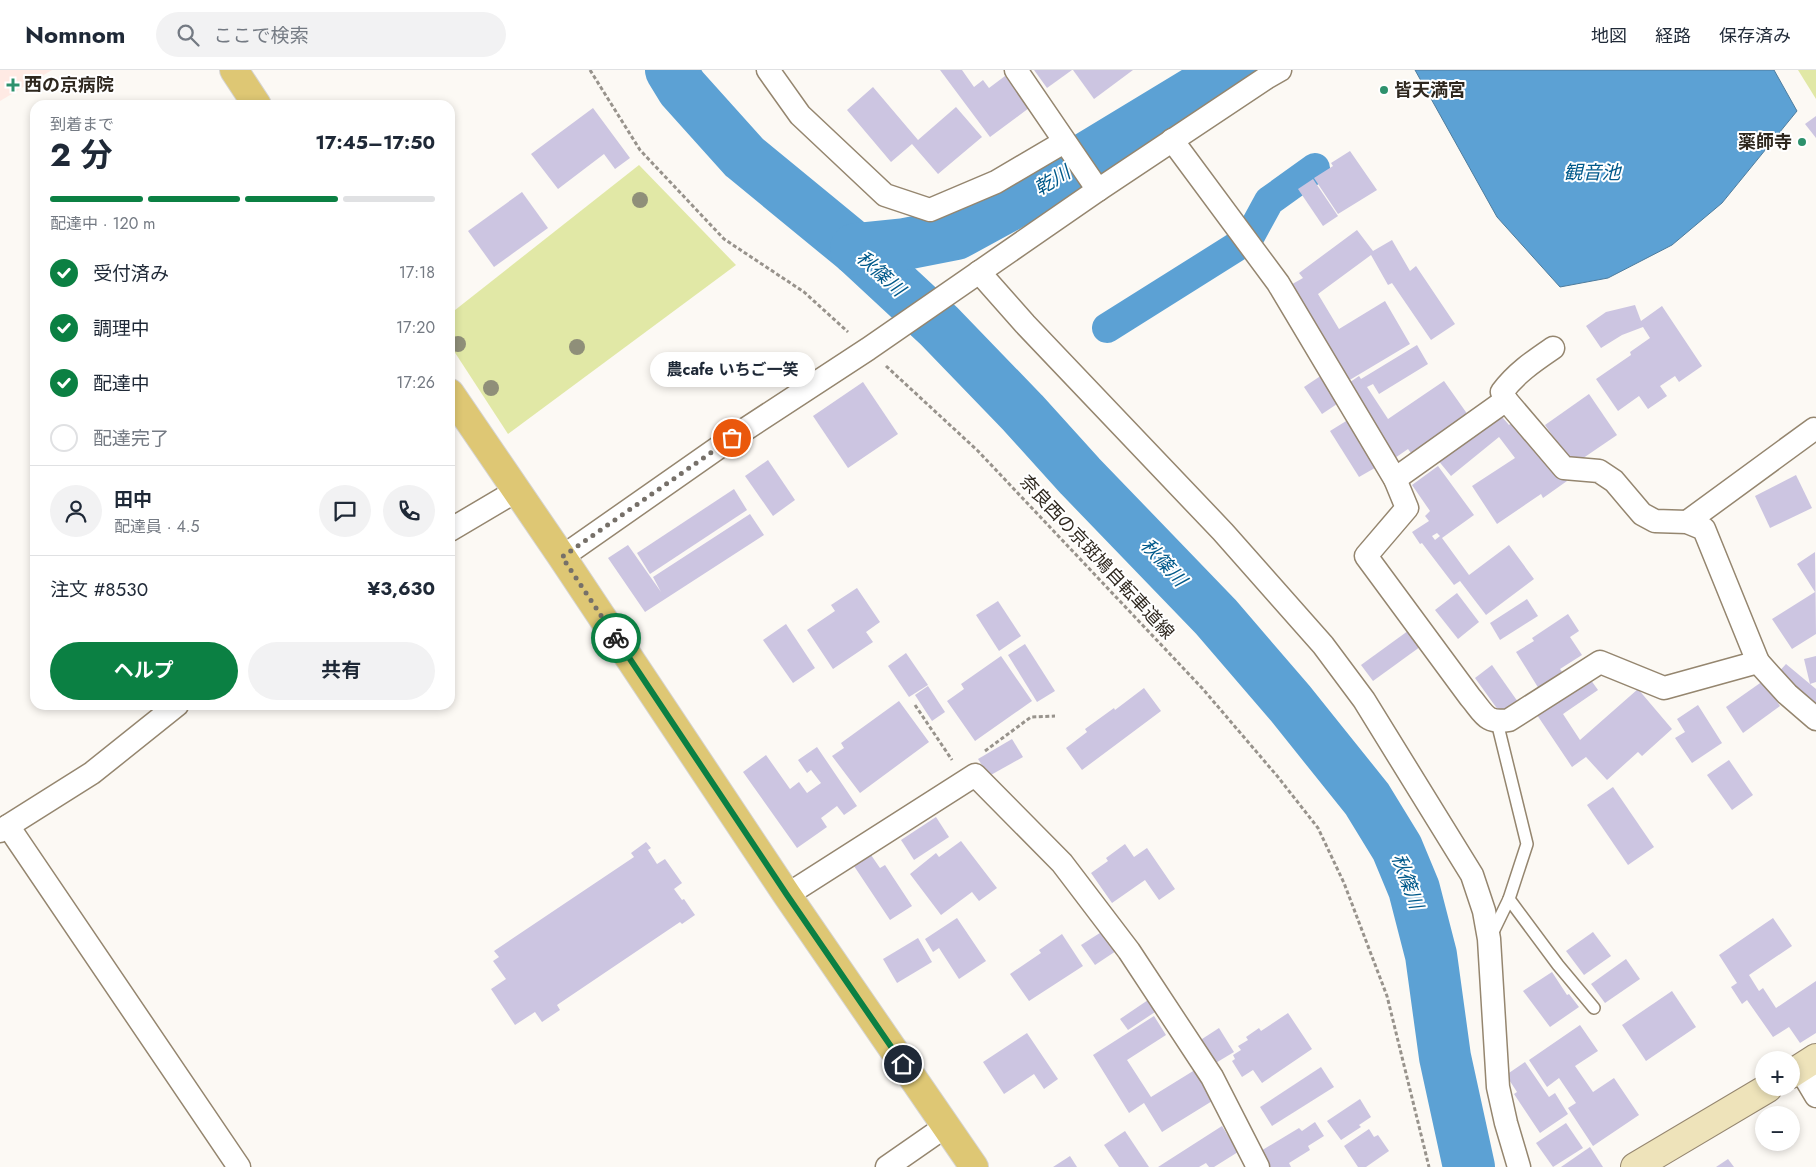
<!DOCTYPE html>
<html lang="ja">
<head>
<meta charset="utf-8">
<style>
	:root { --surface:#fff; --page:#f2f2f3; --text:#1f2937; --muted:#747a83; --line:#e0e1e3; --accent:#0b8043 }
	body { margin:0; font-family:Jost,"Noto Sans JP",sans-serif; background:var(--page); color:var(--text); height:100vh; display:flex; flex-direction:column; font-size:19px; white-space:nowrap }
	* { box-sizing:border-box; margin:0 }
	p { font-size:16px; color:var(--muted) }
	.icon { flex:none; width:28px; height:28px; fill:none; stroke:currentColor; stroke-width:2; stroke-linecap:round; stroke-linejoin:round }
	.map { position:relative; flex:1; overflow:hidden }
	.details { position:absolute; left:30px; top:30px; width:425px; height:610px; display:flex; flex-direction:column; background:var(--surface); border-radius:15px; box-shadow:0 2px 8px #0003 }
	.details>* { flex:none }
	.fabs { position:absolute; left:1755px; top:981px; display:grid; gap:10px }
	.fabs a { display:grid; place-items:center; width:45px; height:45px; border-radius:50%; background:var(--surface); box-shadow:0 2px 8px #0003; font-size:25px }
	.pin { position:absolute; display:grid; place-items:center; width:42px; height:42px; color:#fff; margin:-21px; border:2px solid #fff; border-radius:50%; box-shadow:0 1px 5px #0007 }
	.courier { position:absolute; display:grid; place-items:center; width:50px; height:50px; margin:-25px; border:4px solid #0b8043; border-radius:50%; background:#fff; color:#222; box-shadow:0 1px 6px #0007 }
	.bubble { position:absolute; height:35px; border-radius:18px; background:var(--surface); box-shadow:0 2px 8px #0003; font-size:16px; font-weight:700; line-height:35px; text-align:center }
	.summary em { font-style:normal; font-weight:700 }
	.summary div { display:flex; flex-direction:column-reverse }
	.summary { display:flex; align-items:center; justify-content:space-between; height:85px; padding:0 20px }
	h1 { font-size:32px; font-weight:700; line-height:38px }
	.bar { display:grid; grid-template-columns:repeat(4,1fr); gap:8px 5px; align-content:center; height:60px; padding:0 20px }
	.bar i { height:6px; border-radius:4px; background:var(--line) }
	.bar .selected { background:var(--accent) }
	.bar p { grid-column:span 4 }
	.line { display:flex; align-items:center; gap:12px; padding:0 20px; border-top:1px solid var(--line) }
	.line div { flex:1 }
	.round { display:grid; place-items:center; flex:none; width:52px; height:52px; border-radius:26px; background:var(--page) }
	ol { padding:0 20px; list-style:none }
	li { display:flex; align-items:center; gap:15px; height:55px }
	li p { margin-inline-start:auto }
	li .icon { padding:5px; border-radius:50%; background:var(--accent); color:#fff; stroke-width:4 }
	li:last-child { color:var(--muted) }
	li i { width:28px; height:28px; border:2px solid var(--line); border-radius:50% }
	.action { display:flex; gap:10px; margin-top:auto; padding:10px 20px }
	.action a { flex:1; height:58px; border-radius:30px; background:var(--accent); color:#fff; font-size:20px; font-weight:700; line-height:58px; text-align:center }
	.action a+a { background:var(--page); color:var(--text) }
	header { display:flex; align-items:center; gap:30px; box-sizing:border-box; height:70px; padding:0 25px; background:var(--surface); border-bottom:1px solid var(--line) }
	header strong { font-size:24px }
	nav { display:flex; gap:28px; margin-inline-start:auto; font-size:18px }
	.search { width:350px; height:45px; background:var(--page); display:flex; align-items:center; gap:12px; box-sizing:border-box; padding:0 18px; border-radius:28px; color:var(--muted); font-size:19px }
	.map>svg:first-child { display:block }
	.medical { fill:#ffeae4 }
	.green { fill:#e1e8a6 }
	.water { fill:#5ca1d4; stroke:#4e7c9d }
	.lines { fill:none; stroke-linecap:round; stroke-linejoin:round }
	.canal { stroke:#5ca1d4; stroke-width:30 }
	.river { stroke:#5ca1d4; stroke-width:52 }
	.building { fill:#ccc5e1; fill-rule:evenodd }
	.service-casing { stroke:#95866f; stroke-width:14 }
	.minor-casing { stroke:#95866f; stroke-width:25 }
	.secondary-casing { stroke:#95866f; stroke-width:30 }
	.primary-casing { stroke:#d5d4d2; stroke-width:30 }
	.path { stroke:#98938c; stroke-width:3; stroke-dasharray:4 2.5; stroke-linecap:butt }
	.service { stroke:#fff; stroke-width:11 }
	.minor { stroke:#fff; stroke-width:22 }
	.secondary { stroke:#eee3ba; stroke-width:28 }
	.primary { stroke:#dec774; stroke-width:28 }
	.tree { fill:#8f8f79 }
	.done { stroke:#767069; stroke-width:5; stroke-dasharray:0 9 }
	.route { stroke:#0b8043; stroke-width:6 }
	.poi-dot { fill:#2d916c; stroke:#fff; stroke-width:2 }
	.labels { text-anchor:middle; stroke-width:4; stroke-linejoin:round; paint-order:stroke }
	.poi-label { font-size:18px; font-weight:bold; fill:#2e271e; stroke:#fff; text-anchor:start }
	.street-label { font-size:18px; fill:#2e271e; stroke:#fff }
	.water-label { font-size:19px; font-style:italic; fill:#00598a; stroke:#fff }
</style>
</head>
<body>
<header>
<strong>Nomnom</strong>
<div class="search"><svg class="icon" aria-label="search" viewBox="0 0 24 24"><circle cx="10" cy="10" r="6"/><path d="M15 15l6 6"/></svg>ここで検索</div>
<nav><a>地図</a><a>経路</a><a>保存済み</a></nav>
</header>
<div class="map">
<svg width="1816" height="1097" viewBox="0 0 1816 1097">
	<rect width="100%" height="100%" fill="#fcf9f4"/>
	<polygon class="medical" points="0,0 52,0 0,31"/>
	<g class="green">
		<polygon points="1798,0 1816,0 1816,29"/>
		<polygon points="639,95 736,195 508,364 450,275 450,244"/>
	</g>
	<polygon class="water" points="1415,0 1774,0 1797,41 1722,133 1672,175 1608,208 1560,217 1497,147"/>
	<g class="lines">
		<polyline class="canal" points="1107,258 1239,175 1251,164 1269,131 1315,98"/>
		<g class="river">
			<polyline points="671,0 682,18 744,87 856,179 939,256 1023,343 1080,406 1216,547 1290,633 1367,729 1397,778 1414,819 1431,885 1445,987 1469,1097"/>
			<polyline points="856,179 905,174 956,164 1011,134 1232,0"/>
		</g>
	</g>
	<g class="building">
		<polygon points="940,0 962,0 974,17 983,10 989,18 1005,6 1029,38 990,67"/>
		<polygon points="1034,0 1072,0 1047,18"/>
		<polygon points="1073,0 1133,0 1094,29"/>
		<polygon points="873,17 918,70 956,37 982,67 938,104 912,74 891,92 847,40"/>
		<polygon points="593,38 630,88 615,99 604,84 558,119 531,84"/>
		<polygon points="1816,46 1816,68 1805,54"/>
		<polygon points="1350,81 1377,120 1338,144 1314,108 1333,96 1331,93"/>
		<polygon points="1313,109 1338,146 1323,156 1298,119"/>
		<polygon points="522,122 548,158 494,197 468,161"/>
		<polygon points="1357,160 1373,181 1392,170 1410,201 1416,196 1455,254 1431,270 1392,213 1388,215 1371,185 1318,224 1339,259 1385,231 1410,274 1348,311 1287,217 1303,208 1299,203"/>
		<polygon points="1635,235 1641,251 1662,236 1702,296 1679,312 1675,306 1660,316 1667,326 1648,339 1639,326 1618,341 1596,309 1631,285 1630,282 1650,268 1643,257 1622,265 1601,278 1586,256 1606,242"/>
		<polygon points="1417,275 1428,294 1379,324 1373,314 1367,317 1388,349 1444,311 1468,345 1411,383 1408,379 1392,390 1343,317 1359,306 1361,309"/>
		<polygon points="1322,305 1340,332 1322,344 1304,317"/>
		<polygon points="863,312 898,364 848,398 813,346"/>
		<polygon points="1589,324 1617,365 1573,395 1545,355"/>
		<polygon points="1497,341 1509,355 1519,347 1567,411 1543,428 1541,424 1497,454 1472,416 1515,388 1499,367 1451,406 1437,389"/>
		<polygon points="1351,348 1380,395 1359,407 1330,361"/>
		<polygon points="768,390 795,430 773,446 745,406"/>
		<path d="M1438,396l36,49 -32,23 27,37 40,-30 25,34 -48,36 -26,-34 -6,4 -29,-38 -3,-4 -2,1 -8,-12 17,-11 -4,-5 5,-5 -18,-26zM1437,463l3,3 -5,4 -3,-4z"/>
		<polygon points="1796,405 1812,438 1770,458 1755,426"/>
		<polygon points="734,419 747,440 650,504 637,483"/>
		<polygon points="750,444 764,465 645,542 608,488 628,475 661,522 653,507"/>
		<polygon points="1815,482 1816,564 1792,579 1772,549 1815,522 1797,494"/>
		<polygon points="857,518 880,552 866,562 873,572 833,599 807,560 835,541 831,535"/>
		<polygon points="1457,523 1479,552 1458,569 1435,540"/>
		<polygon points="1527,529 1538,546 1500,570 1490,553"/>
		<polygon points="998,531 1021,566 999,581 976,545"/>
		<polygon points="1568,544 1579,561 1570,567 1582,585 1560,599 1563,603 1539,619 1516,582 1534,571 1532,568"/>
		<polygon points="786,554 815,598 793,613 763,570"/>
		<polygon points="1412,558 1424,574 1373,611 1361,595"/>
		<polygon points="1025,574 1055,621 1037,632 1008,585"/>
		<polygon points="906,583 928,615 909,627 888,596"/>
		<polygon points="1001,586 1032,631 975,671 947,631 964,619 961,614"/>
		<polygon points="1816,586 1816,612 1810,614 1804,589"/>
		<polygon points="1786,594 1816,619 1816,642 1775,606"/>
		<polygon points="1492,595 1518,632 1501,644 1475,608"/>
		<polygon points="1588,606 1598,620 1563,644 1580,670 1638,619 1672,659 1642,686 1638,682 1607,710 1586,687 1572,697 1535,642"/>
		<polygon points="1763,611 1780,636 1743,663 1726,637"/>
		<polygon points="928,616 945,642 932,651 915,625"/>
		<polygon points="1144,618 1161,641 1082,700 1066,678 1087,662 1085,659 1114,638 1115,640"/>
		<polygon points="899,631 929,672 860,723 832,686 844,678 841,673"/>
		<polygon points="1698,635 1722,673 1692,693 1675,668 1685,662 1677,649"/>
		<polygon points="1012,669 1023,687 989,706 978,689"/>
		<polygon points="817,677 857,736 844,745 837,736 821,748 827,757 797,778 743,702 766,685 790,719 799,712 807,723 821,713 811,700 807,703 798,690"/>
		<polygon points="1729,690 1753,725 1732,740 1707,705"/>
		<polygon points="1613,717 1654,777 1628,795 1587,735"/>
		<polygon points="936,747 949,767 914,790 901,770"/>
		<polygon points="961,771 997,818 979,831 972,822 941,845 910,804 936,783 939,787"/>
		<polygon points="646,772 651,778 648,780 657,794 665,789 682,813 674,819 682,830 684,829 695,845 682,854 680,852 557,935 560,940 542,952 535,942 515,955 491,919 506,909 493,891 499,887 494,881 634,787 631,783"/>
		<polygon points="1125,774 1134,787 1147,778 1175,819 1159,830 1145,810 1112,833 1091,803 1108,791 1106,788"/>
		<polygon points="871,785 880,798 885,795 912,836 890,850 854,796"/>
		<polygon points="957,848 986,891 959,909 939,878 933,882 925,869"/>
		<polygon points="1773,848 1792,876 1749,905 1759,921 1763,918 1776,938 1816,911 1816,963 1800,973 1789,957 1773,967 1747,930 1742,934 1731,917 1737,913 1719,885"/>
		<polygon points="1103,861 1116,881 1095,895 1081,875"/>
		<polygon points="1593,862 1611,886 1584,905 1566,881"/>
		<polygon points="1062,864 1083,896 1029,931 1010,904 1041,883 1039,880"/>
		<polygon points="918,868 932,892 897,913 883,889"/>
		<polygon points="1626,889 1640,909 1605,933 1591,914"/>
		<polygon points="1552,902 1567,925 1569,924 1579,937 1550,957 1523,921"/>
		<polygon points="1672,921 1696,957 1646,991 1622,955"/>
		<polygon points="1151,928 1158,940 1128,960 1120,949"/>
		<polygon points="1288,943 1312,979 1262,1013 1253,1000 1242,1007 1232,991 1235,989 1233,985 1241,980 1238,976 1248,970 1246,967 1259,958 1261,961"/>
		<polygon points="1154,946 1166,965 1127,990 1151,1027 1198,998 1217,1028 1162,1062 1144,1033 1129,1043 1093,985"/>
		<polygon points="1580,955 1598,981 1575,996 1593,1022 1614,1008 1639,1045 1593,1076 1568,1038 1576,1033 1559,1008 1547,1017 1529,990"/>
		<polygon points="1219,958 1234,982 1214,994 1199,971"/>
		<polygon points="1027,963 1058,1009 1044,1019 1034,1004 1004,1024 983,992"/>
		<polygon points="1525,992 1549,1027 1555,1023 1568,1044 1540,1063 1514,1024 1517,1022 1506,1005"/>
		<polygon points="1321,997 1334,1017 1272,1056 1260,1037"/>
		<polygon points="1360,1029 1371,1047 1359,1055 1361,1057 1341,1070 1327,1051"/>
		<polygon points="1315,1052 1324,1066 1308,1076 1310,1080 1289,1093 1291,1097 1268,1097 1259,1082 1299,1058 1302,1061"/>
		<polygon points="1566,1053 1583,1078 1553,1097 1536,1073"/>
		<polygon points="1222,1056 1238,1082 1214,1097 1209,1097 1206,1093 1199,1097 1158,1097"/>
		<polygon points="1369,1059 1374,1067 1378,1065 1389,1081 1366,1097 1358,1097 1344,1076"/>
		<polygon points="1125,1061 1149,1097 1119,1097 1104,1075"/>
		<polygon points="1590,1077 1603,1097 1561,1097"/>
		<polygon points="1070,1086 1077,1097 1053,1097"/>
		<polygon points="1728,1089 1734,1097 1716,1097"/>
	</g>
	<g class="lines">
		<g class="service-casing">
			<g id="service">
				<polyline points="1497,652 1527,774 1509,829 1558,895 1594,938"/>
				<polyline points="1491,866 1509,829"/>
			</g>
		</g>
		<g class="minor-casing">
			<g id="minor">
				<polyline points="768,0 800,45 885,125 930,140 996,112 1064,72"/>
				<polyline points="1016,0 1098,120"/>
				<path d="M1172,70l106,143 117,196 12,29 -41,48 104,141c14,16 15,27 39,23l91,-58 64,26 94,-26 29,32 29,25"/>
				<polyline points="979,202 1025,254 1223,462 1323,575 1364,630 1472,805 1484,841 1489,869 1498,1017 1506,1053 1519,1097"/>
				<path d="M1506,330l-4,-8c14,-19 32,-31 51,-44"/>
				<polyline points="1395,409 1506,330 1564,398 1599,401 1614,411 1642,444 1655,451 1687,452 1704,459 1758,592"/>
				<polyline points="1687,452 1814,359"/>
				<polyline points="450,460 516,421"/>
				<polyline points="562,487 732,368 868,279 1098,120 1266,8 1280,0"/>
				<polyline points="8,756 239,1097"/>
				<polyline points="0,761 92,703 177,635"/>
				<polyline points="787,825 975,705 1062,793 1129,881 1212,1007 1258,1097"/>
				<polyline points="1800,999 1816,1026"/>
				<polyline points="887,1097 946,1056"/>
			</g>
		</g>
		<g class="secondary-casing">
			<g id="secondary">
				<polyline points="1791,1004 1816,988"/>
				<polyline points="1635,1097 1768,1018"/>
			</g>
		</g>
		<g class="primary-casing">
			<g id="primary">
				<polyline points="234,0 257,35"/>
				<polyline points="450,323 562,487 787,825 974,1097"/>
			</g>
		</g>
		<g class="path">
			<polyline points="590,0 640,80 724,169 804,222 848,262"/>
			<polyline points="886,296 978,381 1202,618 1278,707 1318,758 1344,813 1387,926 1429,1097"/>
			<polyline points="915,635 952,690"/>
			<polyline points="985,681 1031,647 1055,646"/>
		</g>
		<use href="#service" class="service"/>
		<use href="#minor" class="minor"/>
		<use href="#secondary" class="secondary"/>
		<use href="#primary" class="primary"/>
	</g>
	<g class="tree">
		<circle cx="640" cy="130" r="8"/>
		<circle cx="458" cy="274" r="8"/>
		<circle cx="577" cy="277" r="8"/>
		<circle cx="491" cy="318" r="8"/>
	</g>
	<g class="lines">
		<polyline class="done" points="616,568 562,487 732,368"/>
		<polyline class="route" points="616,568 787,825 903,994"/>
	</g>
	<g class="poi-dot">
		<path d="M10.5 7.5h5v5h5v5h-5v5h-5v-5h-5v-5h5z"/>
		<circle cx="1384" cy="20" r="5"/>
		<circle cx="1802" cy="72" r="5"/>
	</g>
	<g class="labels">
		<g class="poi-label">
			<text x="24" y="21">西の京病院</text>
			<text x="1394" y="26">皆天満宮</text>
			<text x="1792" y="78" text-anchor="end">薬師寺</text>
		</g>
		<g class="street-label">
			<text transform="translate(1097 487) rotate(47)" y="6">奈良西の京斑鳩自転車道線</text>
		</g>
		<g class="water-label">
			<text x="1592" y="109">観音池</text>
			<text transform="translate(1052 110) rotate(-31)" y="7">乾川</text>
			<text transform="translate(881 203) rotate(42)" y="7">秋篠川</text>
			<text transform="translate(1164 492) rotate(47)" y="7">秋篠川</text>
			<text transform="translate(1408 811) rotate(70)" y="7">秋篠川</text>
		</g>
	</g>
</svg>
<div class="fabs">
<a>+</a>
<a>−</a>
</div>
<div class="pin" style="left:732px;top:368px;background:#ea580c"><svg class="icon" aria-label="bag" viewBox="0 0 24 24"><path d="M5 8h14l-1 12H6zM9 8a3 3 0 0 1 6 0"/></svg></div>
<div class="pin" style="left:903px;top:994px;background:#1f2937"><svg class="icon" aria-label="home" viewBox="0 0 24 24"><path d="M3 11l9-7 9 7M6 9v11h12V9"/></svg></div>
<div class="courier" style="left:616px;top:568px"><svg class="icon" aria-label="bike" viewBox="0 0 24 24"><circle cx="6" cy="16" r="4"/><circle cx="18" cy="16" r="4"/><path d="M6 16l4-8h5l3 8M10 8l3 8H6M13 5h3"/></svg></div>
<div class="bubble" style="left:650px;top:282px;width:165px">農cafe いちご一笑</div>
<section class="details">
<div class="summary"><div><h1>2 分</h1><p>到着まで</p></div><em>17:45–17:50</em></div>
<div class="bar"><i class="selected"></i><i class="selected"></i><i class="selected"></i><i></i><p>配達中 · 120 m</p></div>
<ol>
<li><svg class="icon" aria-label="check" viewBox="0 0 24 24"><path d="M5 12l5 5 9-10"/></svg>受付済み<p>17:18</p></li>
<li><svg class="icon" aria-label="check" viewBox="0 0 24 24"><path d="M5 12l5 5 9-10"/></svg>調理中<p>17:20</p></li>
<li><svg class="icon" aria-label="check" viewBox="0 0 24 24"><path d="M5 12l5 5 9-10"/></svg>配達中<p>17:26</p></li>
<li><i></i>配達完了</li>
</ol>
<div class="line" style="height:90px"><a class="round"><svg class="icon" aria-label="person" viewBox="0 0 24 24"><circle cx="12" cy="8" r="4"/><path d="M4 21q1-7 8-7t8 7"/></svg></a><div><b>田中</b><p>配達員 · 4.5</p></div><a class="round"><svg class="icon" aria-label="chat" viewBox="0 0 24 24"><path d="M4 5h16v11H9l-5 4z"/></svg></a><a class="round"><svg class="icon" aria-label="phone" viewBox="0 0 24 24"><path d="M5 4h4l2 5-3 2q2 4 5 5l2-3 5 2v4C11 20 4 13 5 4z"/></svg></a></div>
<div class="line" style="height:65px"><div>注文 #8530</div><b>¥3,630</b></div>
<div class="action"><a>ヘルプ</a><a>共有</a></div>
</section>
</div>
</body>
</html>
